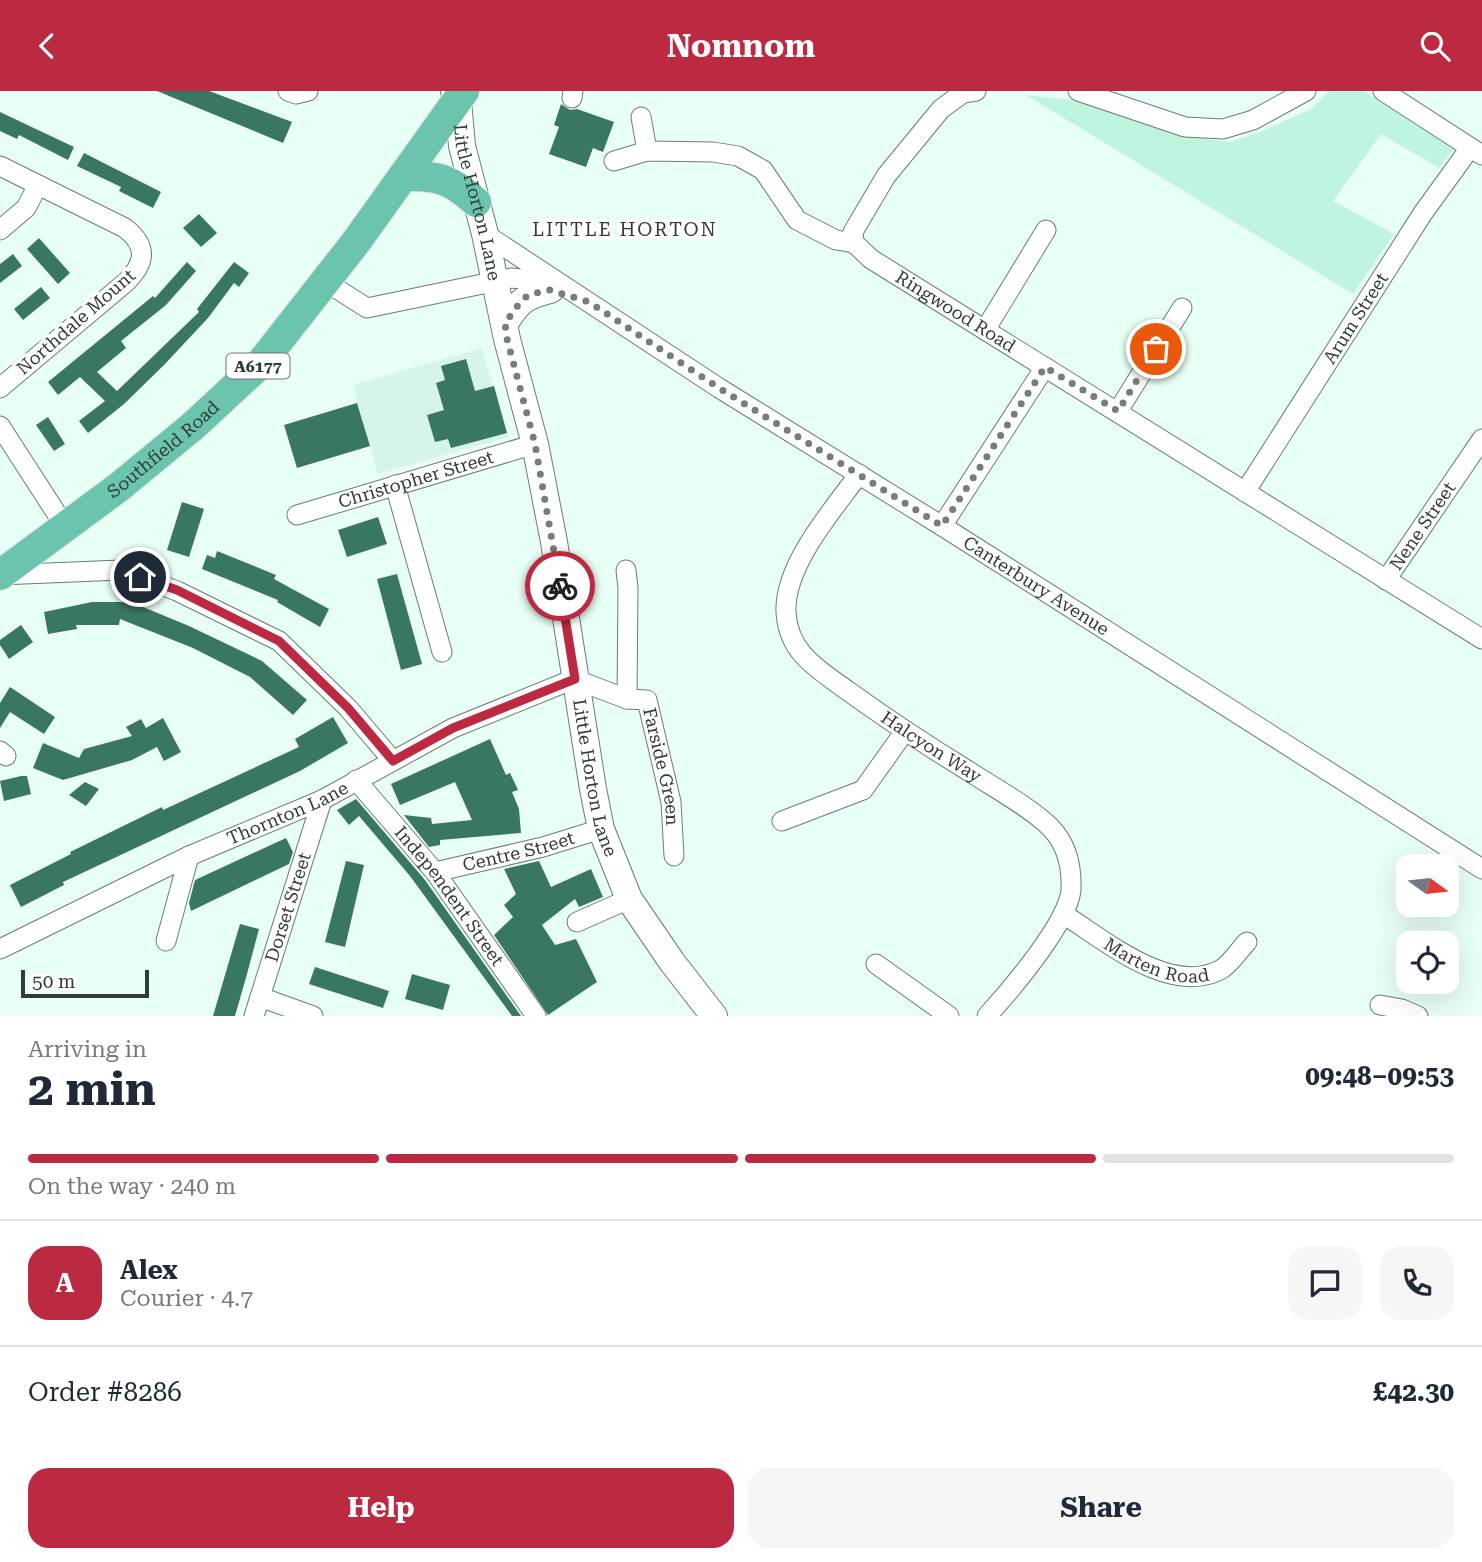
<!DOCTYPE html>
<html lang="en">
<head>
<meta charset="utf-8">
<style>
	:root { --surface:#fff; --page:#f6f6f7; --text:#1f2937; --muted:#747a83; --line:#e0e1e3; --accent:#bb2a41 }
	body { margin:0; font-family:"Roboto Serif",serif; background:var(--page); color:var(--text); height:100vh; display:flex; flex-direction:column; font-size:26px; white-space:nowrap }
	* { box-sizing:border-box; margin:0 }
	p { font-size:23px; color:var(--muted) }
	.icon { flex:none; width:38px; height:38px; fill:none; stroke:currentColor; stroke-width:2; stroke-linecap:round; stroke-linejoin:round }
	.map { position:relative; height:925px; overflow:hidden }
	.sheet { display:flex; flex-direction:column; background:var(--surface); flex:1 }
	.sheet>* { flex:none }
	.needle { width:46px; rotate:105deg }
	.tools { position:absolute; left:1396px; top:763px; display:grid; gap:14px }
	.tools a { display:grid; place-items:center; width:63px; height:63px; border-radius:14px; background:var(--surface); box-shadow:0 7px 28px #0002; font-size:35px }
	.scale { position:absolute; left:21px; bottom:18px; width:128px; box-sizing:border-box; padding-left:7px; border:4px solid #323b37; border-top:0; font-size:19px; line-height:24px; white-space:nowrap; color:#323b37; -webkit-text-stroke:5px #fff; paint-order:stroke }
	.pin { position:absolute; display:grid; place-items:center; width:60px; height:60px; color:#fff; margin:-30px; border:4px solid #fff; border-radius:50%; box-shadow:0 2px 7px #0007 }
	.courier { position:absolute; display:grid; place-items:center; width:70px; height:70px; margin:-35px; border:5px solid #bb2a41; border-radius:50%; background:#fff; color:#222; box-shadow:0 2px 9px #0007 }
	.head em { font-style:normal; font-weight:700 }
	.head div { display:flex; flex-direction:column-reverse }
	.head { display:flex; align-items:center; justify-content:space-between; height:119px; padding:0 28px }
	h1 { font-size:46px; font-weight:700; line-height:52px }
	.bar { display:grid; grid-template-columns:repeat(4,1fr); gap:10px 7px; align-content:center; height:84px; padding:0 28px }
	.bar i { height:9px; border-radius:5px; background:var(--line) }
	.bar .active { background:var(--accent) }
	.bar p { grid-column:span 4 }
	.line { display:flex; align-items:center; gap:18px; padding:0 28px; border-top:2px solid var(--line) }
	.line div { flex:1 }
	.round { display:grid; place-items:center; flex:none; width:74px; height:74px; border-radius:21px; background:var(--page) }
	.action { display:flex; gap:14px; margin-top:auto; padding:14px 28px }
	.action a { flex:1; height:80px; border-radius:21px; background:var(--accent); color:#fff; font-size:28px; font-weight:700; line-height:80px; text-align:center }
	.action a+a { background:var(--page); color:var(--text) }
	header { display:flex; justify-content:space-between; align-items:center; height:91px; padding:0 28px; background:var(--accent); color:#fff; font-size:32px; font-weight:700 }
	.map>svg:first-child { display:block }
	.built { fill:#d6f4e7 }
	.green { fill:#bff5de }
	.building { fill:#3a7761 }
	.lines { fill:none; stroke-linecap:round; stroke-linejoin:round }
	.street-casing { stroke:#697d74; stroke-width:21 }
	.secondary-casing { stroke:#697d74; stroke-width:28 }
	.primary-casing { stroke:#dee0df; stroke-width:32 }
	.street { stroke:#fff; stroke-width:19 }
	.secondary { stroke:#fff; stroke-width:26 }
	.primary { stroke:#6bc5ae; stroke-width:30 }
	.done { stroke:#72807a; stroke-width:7; stroke-dasharray:0 12.6 }
	.route { stroke:#bb2a41; stroke-width:9 }
	.labels { text-anchor:middle; stroke-width:7; stroke-linejoin:round; paint-order:stroke }
	.shield { fill:#fff; stroke:#707673; stroke-width:2 }
	.shield-label { font-size:16px; font-weight:bold; fill:#323b37 }
	.street-label { font-size:18px; fill:#323b37; stroke:#fff }
	.neighbourhood-label { font-size:19px; letter-spacing:2px; fill:#323b37; stroke:#fff }
</style>
</head>
<body>
<header><svg class="icon" aria-label="back" viewBox="0 0 24 24"><path d="M15 5l-7 7 7 7"/></svg>Nomnom<svg class="icon" aria-label="search" viewBox="0 0 24 24"><circle cx="10" cy="10" r="6"/><path d="M15 15l6 6"/></svg></header>
<div class="map">
<svg width="1482" height="925" viewBox="0 0 1482 925">
	<rect width="100%" height="100%" fill="#e8fff5"/>
	<polygon class="built" points="482,257 508,346 378,383 353,294"/>
	<polygon class="green" points="1329,0 1364,0 1454,58 1439,77 1381,43 1333,110 1394,143 1353,203 1026,4 1078,10 1181,45 1230,51 1260,41 1311,18"/>
	<g class="building">
		<polygon points="157,0 209,0 292,31 283,52"/>
		<polygon points="561,13 570,19 577,18 614,31 603,61 593,57 586,76 549,63 559,36 554,34"/>
		<polygon points="0,21 74,56 68,69 19,44 17,48 0,40"/>
		<polygon points="84,62 161,101 153,117 119,100 121,96 77,75"/>
		<polygon points="199,123 217,142 201,156 183,137"/>
		<polygon points="39,147 70,182 58,193 27,158"/>
		<polygon points="13,163 22,175 0,192 0,173"/>
		<polygon points="187,171 196,180 166,214 121,250 126,257 97,281 117,300 199,221 197,218 234,171 249,182 239,196 234,192 208,227 164,274 124,313 88,342 79,330 105,310 80,286 58,304 48,291 153,205 155,207"/>
		<polygon points="41,196 50,207 23,229 14,218"/>
		<polygon points="466,268 475,300 494,295 507,342 451,357 448,348 435,351 427,324 444,319 436,292 445,289 441,275"/>
		<polygon points="357,312 370,355 297,377 284,334"/>
		<polygon points="48,326 65,353 54,360 36,334"/>
		<polygon points="182,411 204,418 189,466 167,459"/>
		<polygon points="378,426 387,453 347,466 338,439"/>
		<polygon points="217,460 276,484 274,488 329,518 320,536 277,511 278,509 202,478 207,464 215,467"/>
		<polygon points="397,483 422,573 401,579 377,488"/>
		<polygon points="92,511 131,511 189,535 262,570 307,609 293,624 250,586 193,557 120,528 119,534 76,534 77,538 48,543 44,521"/>
		<polygon points="21,534 33,551 9,568 0,554 0,549"/>
		<polygon points="10,596 55,626 44,643 10,621 0,637 0,612"/>
		<polygon points="333,626 348,652 300,680 63,791 64,794 21,816 10,794 71,763 70,761 162,716 163,719 299,656 295,648"/>
		<polygon points="163,627 181,661 164,670 157,656 132,669 63,689 33,677 43,652 79,667 84,658 132,645 126,636 141,628 146,637"/>
		<polygon points="490,648 506,684 510,682 518,699 512,701 519,718 521,742 440,749 440,754 429,756 404,724 431,727 432,733 472,729 455,691 400,714 391,693"/>
		<polygon points="21,685 27,685 31,703 4,710 0,690"/>
		<polygon points="85,691 99,698 86,715 69,704"/>
		<polygon points="356,708 425,789 521,925 512,925 410,785 359,725 349,734 337,719"/>
		<polygon points="286,747 293,761 289,773 191,820 189,812 195,789"/>
		<polygon points="346,770 364,774 345,856 325,851"/>
		<polygon points="539,770 551,796 591,778 603,806 579,816 575,808 542,834 555,854 576,848 597,891 548,924 494,844 513,826 504,814 516,803 504,778"/>
		<polygon points="240,833 259,838 247,883 235,925 213,925"/>
		<polygon points="315,876 389,900 383,917 309,893"/>
		<polygon points="412,883 450,894 443,919 405,908"/>
	</g>
	<g class="lines">
		<g class="street-casing">
			<g id="street">
				<polyline points="288,0 296,3 308,0"/>
				<path id="s1" d="M976,0l-13,2 -22,16 -55,67 -33,56 1,11 17,16 114,71 497,309"/>
				<polyline points="1078,0 1185,36 1223,38 1253,29 1306,0"/>
				<polyline points="1383,0 1482,64"/>
				<polyline points="572,7 573,0"/>
				<polyline points="641,26 647,60"/>
				<polyline points="614,70 647,60 713,61 738,65 763,79 797,129 836,149 854,152"/>
				<path d="M0,75l125,62c24,19 20,36 0,55l-125,105"/>
				<polyline points="0,139 26,117 38,94"/>
				<path id="s2" d="M485,143l234,154 223,138 540,343"/>
				<polyline points="326,191 367,217 511,187 522,188 555,200"/>
				<polyline points="985,239 1046,139"/>
				<polyline points="1118,320 1182,217"/>
				<polyline points="0,335 64,434"/>
				<path id="s3" d="M859,383c-26,36 -75,91 -73,138 2,41 32,57 62,79 39,28 78,54 119,79 24,16 63,37 83,57 17,17 22,39 21,63 -3,33 -61,101 -84,126"/>
				<polyline points="395,394 442,561"/>
				<path id="s4" d="M1245,401l178,-279 47,-65"/>
				<path id="s5" d="M297,424l238,-71"/>
				<polyline points="942,435 1045,276"/>
				<polyline points="626,479 628,497 627,608"/>
				<polyline points="0,484 121,479 177,500 279,550 348,617 393,670"/>
				<path id="s6" d="M1386,489l96,-141"/>
				<polyline points="0,660 6,665"/>
				<path id="s7" d="M356,689l79,92 101,144"/>
				<polyline points="782,730 863,699 905,640"/>
				<path id="s8" d="M435,781l108,-25 58,-18"/>
				<path id="s9" d="M1063,823c42,26 106,82 157,56 10,-5 19,-20 27,-28"/>
				<polyline points="577,831 629,808"/>
				<polyline points="166,850 189,765"/>
				<path id="s10" d="M0,858l189,-93 133,-56 131,-72 121,-49 53,20 20,1 24,102 3,54"/>
				<polyline points="876,873 949,925"/>
				<polyline points="260,906 313,925"/>
				<polyline points="1380,914 1402,918 1418,925"/>
				<path id="s11" d="M254,925l68,-216"/>
			</g>
		</g>
		<g class="secondary-casing">
			<g id="secondary">
				<path id="s12" d="M454,0l4,10 4,45 23,88 22,105 28,105 19,98 39,247 8,40 28,70 43,63 42,54"/>
				<path d="M505,232c15,-23 19,-26 45,-33"/>
			</g>
		</g>
		<g class="primary-casing">
			<g id="primary">
				<path d="M404,85c33,-1 47,3 72,26"/>
				<path id="s13" d="M0,484l119,-88 74,-61 68,-63 95,-121 108,-151"/>
			</g>
		</g>
		<use href="#street" class="street"/>
		<use href="#secondary" class="secondary"/>
		<use href="#primary" class="primary"/>
	</g>
	<g class="lines">
		<polyline class="done" points="560,495 535,353 507,248 505,232 519,213 528,204 550,199 589,211 719,297 942,435 1045,276 1118,320 1156,258"/>
		<polyline class="route" points="140,486 177,499 279,550 348,617 393,670 453,637 575,588 560,495"/>
	</g>
	<g class="labels">
		<rect class="shield" x="226.5" y="262.5" width="63" height="25" rx="5"/>
		<g class="shield-label">
			<text x="258" y="281">A6177</text>
		</g>
		<g class="street-label">
			<text dy="6" stroke="none"><textPath href="#s12" startOffset="114">Little Horton Lane</textPath></text>
			<text dy="6" stroke="none"><textPath href="#s1" startOffset="326">Ringwood Road</textPath></text>
			<text dy="6" stroke="none"><textPath href="#s4" startOffset="206">Arum Street</textPath></text>
			<text transform="translate(76 231) rotate(-41)" y="6">Northdale Mount</text>
			<text dy="6" stroke="none"><textPath href="#s13" startOffset="206">Southfield Road</textPath></text>
			<text dy="6" stroke="none"><textPath href="#s5" startOffset="124">Christopher Street</textPath></text>
			<text dy="6" stroke="none"><textPath href="#s6" startOffset="65">Nene Street</textPath></text>
			<text dy="6" stroke="none"><textPath href="#s2" startOffset="654">Canterbury Avenue</textPath></text>
			<text dy="6" stroke="none"><textPath href="#s3" startOffset="364">Halcyon Way</textPath></text>
			<text dy="6" stroke="none"><textPath href="#s10" startOffset="780">Farside Green</textPath></text>
			<text dy="6" stroke="none"><textPath href="#s12" startOffset="702">Little Horton Lane</textPath></text>
			<text dy="6" stroke="none"><textPath href="#s10" startOffset="318">Thornton Lane</textPath></text>
			<text dy="6" stroke="none"><textPath href="#s8" startOffset="86">Centre Street</textPath></text>
			<text dy="6" stroke="none"><textPath href="#s7" startOffset="149">Independent Street</textPath></text>
			<text dy="6" stroke="none"><textPath href="#s11" startOffset="114">Dorset Street</textPath></text>
			<text dy="6" stroke="none"><textPath href="#s9" startOffset="107">Marten Road</textPath></text>
		</g>
		<g class="neighbourhood-label">
			<text x="625" y="145">LITTLE HORTON</text>
		</g>
	</g>
</svg>
<div class="tools">
<a><svg class="needle" viewBox="-14 -14 28 28"><path d="M0-13l5 13h-10z" fill="#e53935"/><path d="M0 13l5-13h-10z" fill="#747a83"/></svg></a>
<a><svg class="icon" aria-label="locate" viewBox="0 0 24 24"><circle cx="12" cy="12" r="6"/><path d="M12 2v4M12 18v4M2 12h4M18 12h4"/></svg></a>
</div>
<div class="scale">50 m</div>
<div class="pin" style="left:1156px;top:258px;background:#ea580c"><svg class="icon" aria-label="bag" viewBox="0 0 24 24"><path d="M5 8h14l-1 12H6zM9 8a3 3 0 0 1 6 0"/></svg></div>
<div class="pin" style="left:140px;top:486px;background:#1f2937"><svg class="icon" aria-label="home" viewBox="0 0 24 24"><path d="M3 11l9-7 9 7M6 9v11h12V9"/></svg></div>
<div class="courier" style="left:560px;top:495px"><svg class="icon" aria-label="bike" viewBox="0 0 24 24"><circle cx="6" cy="16" r="4"/><circle cx="18" cy="16" r="4"/><path d="M6 16l4-8h5l3 8M10 8l3 8H6M13 5h3"/></svg></div>
</div>
<section class="sheet">
<div class="head"><div><h1>2 min</h1><p>Arriving in</p></div><em>09:48–09:53</em></div>
<div class="bar"><i class="active"></i><i class="active"></i><i class="active"></i><i></i><p>On the way · 240 m</p></div>
<div class="line" style="height:126px"><b class="round" style="background:var(--accent);color:#fff">A</b><div><b>Alex</b><p>Courier · 4.7</p></div><a class="round"><svg class="icon" aria-label="chat" viewBox="0 0 24 24"><path d="M4 5h16v11H9l-5 4z"/></svg></a><a class="round"><svg class="icon" aria-label="phone" viewBox="0 0 24 24"><path d="M5 4h4l2 5-3 2q2 4 5 5l2-3 5 2v4C11 20 4 13 5 4z"/></svg></a></div>
<div class="line" style="height:91px"><div>Order #8286</div><b>£42.30</b></div>
<div class="action"><a>Help</a><a>Share</a></div>
</section>
</body>
</html>
